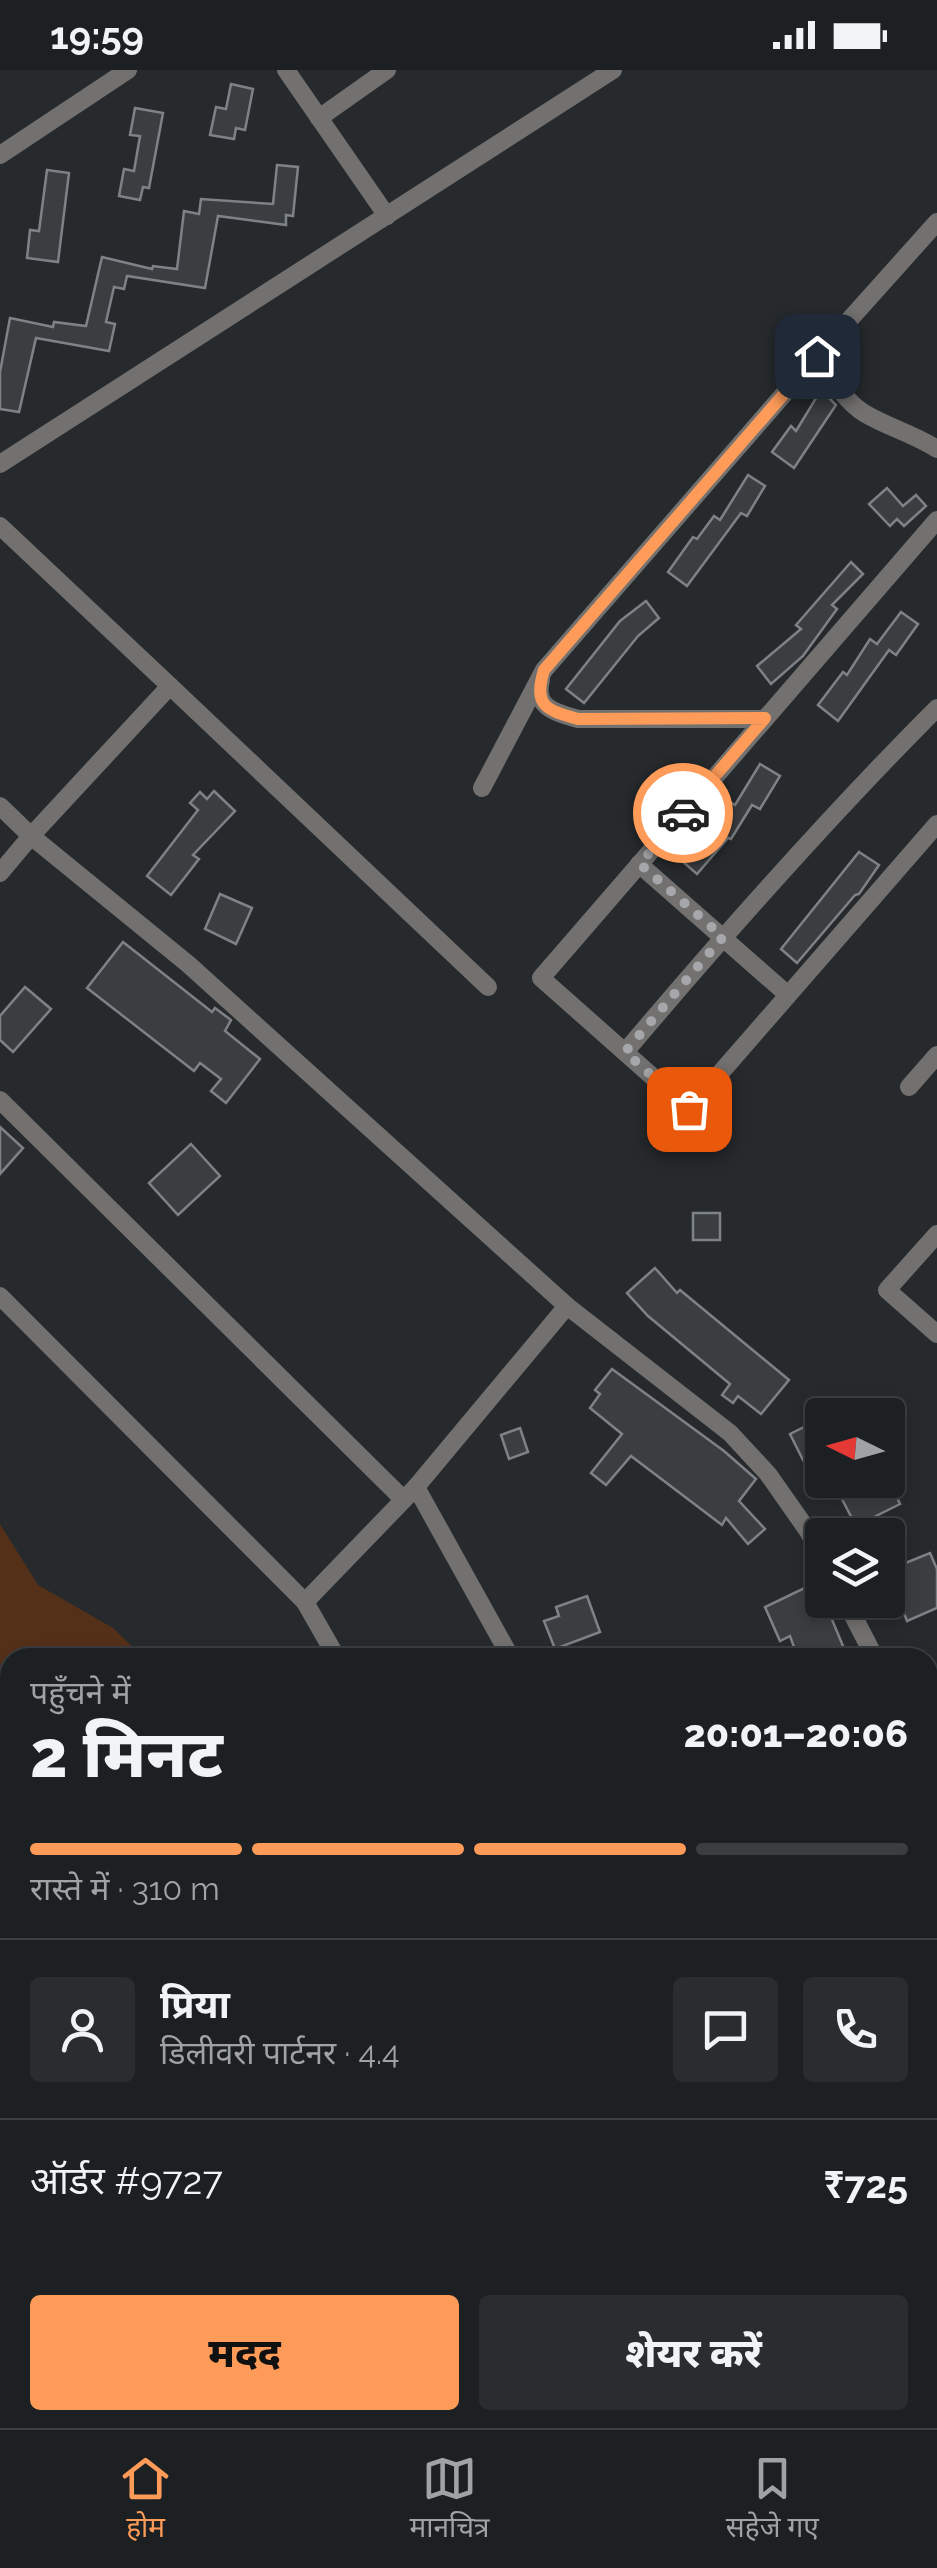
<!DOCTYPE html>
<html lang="hi">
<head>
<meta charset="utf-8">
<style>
	:root { --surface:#1c2022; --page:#292d2f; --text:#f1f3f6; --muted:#a0a3a5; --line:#3a3e40; --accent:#fe9b59 }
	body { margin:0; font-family:Raleway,"Noto Sans Devanagari",sans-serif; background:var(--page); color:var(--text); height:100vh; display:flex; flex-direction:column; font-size:38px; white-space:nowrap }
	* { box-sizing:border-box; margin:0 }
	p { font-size:32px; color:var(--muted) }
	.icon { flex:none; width:55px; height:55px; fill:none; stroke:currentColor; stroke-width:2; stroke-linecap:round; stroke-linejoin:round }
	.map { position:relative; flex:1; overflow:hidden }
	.side { position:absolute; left:0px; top:1578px; width:938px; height:782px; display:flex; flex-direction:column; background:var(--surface); border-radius:30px 30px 0 0; box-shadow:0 5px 15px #0003,0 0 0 2px var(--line) }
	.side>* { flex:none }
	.needle { width:65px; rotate:275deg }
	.controls { position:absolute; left:805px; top:1328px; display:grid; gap:20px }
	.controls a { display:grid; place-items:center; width:100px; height:100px; border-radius:10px; background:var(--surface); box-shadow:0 5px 15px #0003,0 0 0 2px var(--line); font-size:50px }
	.pin { position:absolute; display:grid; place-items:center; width:85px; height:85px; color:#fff; margin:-42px; border-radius:20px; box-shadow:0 5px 15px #0006 }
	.courier { position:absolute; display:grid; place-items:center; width:100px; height:100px; margin:-50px; border:8px solid #fe9b59; border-radius:50%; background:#fff; color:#222; box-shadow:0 2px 12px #0007 }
	.headline em { font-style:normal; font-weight:800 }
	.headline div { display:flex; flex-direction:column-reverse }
	.headline { display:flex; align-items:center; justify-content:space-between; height:170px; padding:0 30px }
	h1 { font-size:65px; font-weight:800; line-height:75px }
	.bar { display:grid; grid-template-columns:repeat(4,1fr); gap:15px 10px; align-content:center; height:120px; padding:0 30px }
	.bar i { height:12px; border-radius:8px; background:var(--line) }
	.bar .selected { background:var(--accent) }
	.bar p { grid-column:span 4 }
	.line { display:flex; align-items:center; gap:25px; padding:0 30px; border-top:2px solid var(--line) }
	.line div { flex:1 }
	.round { display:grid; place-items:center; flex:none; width:105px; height:105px; border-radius:10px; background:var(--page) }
	.button { display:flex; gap:20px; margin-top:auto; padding:20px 30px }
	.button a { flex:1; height:115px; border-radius:10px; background:var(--accent); color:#111; font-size:40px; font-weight:800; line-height:115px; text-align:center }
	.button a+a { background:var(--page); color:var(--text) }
	.status { display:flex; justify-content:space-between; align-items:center; height:70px; padding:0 50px; background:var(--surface); direction:ltr }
	.status svg { height:28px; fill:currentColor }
	.dock { display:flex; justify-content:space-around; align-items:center; height:140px; border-top:2px solid var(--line); background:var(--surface); font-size:28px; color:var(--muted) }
	.dock a { display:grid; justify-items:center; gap:5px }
	.dock .selected { color:var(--accent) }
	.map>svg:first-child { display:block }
	.green { fill:#543019 }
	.building { fill:#3a3e41; stroke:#7e8286; stroke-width:2.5 }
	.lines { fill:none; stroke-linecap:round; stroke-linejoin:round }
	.lane { stroke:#73716f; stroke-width:9 }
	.street { stroke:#73716f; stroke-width:18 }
	.secondary { stroke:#9d9997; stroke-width:20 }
	.done { stroke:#a5a7aa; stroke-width:10; stroke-dasharray:0 18 }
	.route { stroke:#fe9b59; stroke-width:12 }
</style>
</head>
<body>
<div class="status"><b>19:59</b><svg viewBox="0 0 49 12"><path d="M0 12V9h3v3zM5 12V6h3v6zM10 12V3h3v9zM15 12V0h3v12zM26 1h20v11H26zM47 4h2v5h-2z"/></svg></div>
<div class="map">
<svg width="937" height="2358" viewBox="0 0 937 2358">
	<rect width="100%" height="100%" fill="#262a2d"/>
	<polygon class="green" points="0,1454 38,1515 113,1558 143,1587 10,1588 10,1872 0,1871"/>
	<g class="building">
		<polygon points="231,14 253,19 245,60 236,58 234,69 210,65 216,37 226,39"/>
		<polygon points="135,38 163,43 149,118 143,117 140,130 119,126 124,99 134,101 140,66 130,65"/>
		<polygon points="277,95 298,97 293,146 286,145 286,155 218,146 205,218 127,206 124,219 114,217 106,252 115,254 109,281 36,268 19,342 0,339 0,302 10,248 53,257 54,252 86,256 102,187 152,199 153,196 177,199 184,141 199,144 201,129 273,134"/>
		<polygon points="47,100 69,103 58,192 27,188 30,160 39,161"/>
		<polygon points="821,320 836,335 794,398 772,382 791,356 796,361"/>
		<polygon points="748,405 765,416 747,446 741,443 687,516 668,502 693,467 697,469 714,446 720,450"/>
		<polygon points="887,418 903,436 916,425 926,436 904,456 897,449 890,456 869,434"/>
		<polygon points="851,492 863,504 832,535 837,539 803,586 771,614 757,596 801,559 796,555"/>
		<polygon points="646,531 659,548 638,566 584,633 566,619 620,551"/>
		<polygon points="901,542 918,554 896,585 889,580 838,651 818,635 843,602 847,605 870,569 877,574"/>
		<polygon points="760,694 780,706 760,739 752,735 731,769 728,768 697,804 681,790 709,757 712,759 728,731 735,735"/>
		<polygon points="214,721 235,741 193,785 199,789 171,825 147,806 198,740 190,733 200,722 207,729"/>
		<polygon points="859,782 879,795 859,824 855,825 797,893 781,879"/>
		<polygon points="220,824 252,838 236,874 205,859"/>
		<polygon points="123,872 212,942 215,938 231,950 225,961 260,989 226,1033 211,1021 221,1009 200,993 194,1001 87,918"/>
		<polygon points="25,917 51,939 13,982 0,970 0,946"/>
		<polygon points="0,1057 23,1078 0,1104"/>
		<polygon points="191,1074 220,1106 178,1145 149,1113"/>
		<rect x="693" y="1143" width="27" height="27"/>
		<polygon points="655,1198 677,1223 680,1220 789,1310 761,1344 738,1326 733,1333 722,1325 730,1314 648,1246 627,1223"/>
		<polygon points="612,1299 724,1381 756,1409 739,1431 765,1459 748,1474 726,1448 722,1455 631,1386 606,1415 591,1403 622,1364 590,1338 600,1324 595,1320"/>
		<polygon points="822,1335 822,1380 803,1390 790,1364 812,1353 807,1343"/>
		<polygon points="520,1358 528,1382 509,1389 501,1365"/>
		<polygon points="832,1410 889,1410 900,1434 856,1456"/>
		<polygon points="930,1483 937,1499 937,1538 907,1551 888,1500"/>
		<polygon points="815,1513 833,1552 848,1588 798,1588 790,1566 780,1571 765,1537"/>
		<polygon points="587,1526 600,1562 555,1579 544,1551 559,1546 556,1537"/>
	</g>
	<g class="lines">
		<g class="lane">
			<polyline points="10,2276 2,2289 10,2316"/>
			<polyline points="715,2358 730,2350"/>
		</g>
		<g class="street">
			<polyline points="286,0 387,146"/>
			<polyline points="319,48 387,0"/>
			<polyline points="0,85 128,0"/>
			<polyline points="817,286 937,152"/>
			<polyline points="0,394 613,0"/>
			<polyline points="937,450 541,908 689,1039 937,754"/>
			<polyline points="0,456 170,616 31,766 0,736"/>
			<path d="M541,610c-8,28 16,33 37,39h187"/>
			<polyline points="170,616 488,917"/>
			<path d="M482,718l62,-118 273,-314c13,19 27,45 47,57 23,14 50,21 73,36"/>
			<polyline points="639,794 788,925"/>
			<polyline points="0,803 31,766 188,894 567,1236"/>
			<path d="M625,982c100,-118 202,-234 312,-344"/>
			<polyline points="909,1017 937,985"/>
			<polyline points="0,1030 403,1429"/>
			<polyline points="937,1164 887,1220 937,1264"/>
			<polyline points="0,1226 305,1532"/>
			<polyline points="416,1417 567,1236 730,1363 768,1404 808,1461 822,1487"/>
			<polyline points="845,1530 875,1588"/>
			<polyline points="337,1588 305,1532 416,1417 511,1588"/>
			<polyline points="928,1686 937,1704"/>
			<polyline points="928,1970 937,1964"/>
			<polyline points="928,2231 937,2245"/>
			<polyline points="0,2241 10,2238"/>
			<polyline points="875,2350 880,2358"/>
			<polyline points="49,2358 96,2350"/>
		</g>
		<g class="secondary">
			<polyline points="0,2035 10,2033"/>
			<polyline points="440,2350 442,2358"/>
		</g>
	</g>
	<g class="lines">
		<polyline class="done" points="683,743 640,794 723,867 625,982 689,1039"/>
		<path class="route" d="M683,743l82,-95 -187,1c-32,-9 -45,-13 -34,-49l273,-314"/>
	</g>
</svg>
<div class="controls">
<a><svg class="needle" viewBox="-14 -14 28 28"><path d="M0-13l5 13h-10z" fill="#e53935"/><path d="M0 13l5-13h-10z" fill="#a0a3a5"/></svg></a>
<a><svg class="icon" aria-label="layers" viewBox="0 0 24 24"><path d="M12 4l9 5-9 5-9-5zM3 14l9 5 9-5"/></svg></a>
</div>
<div class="pin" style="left:689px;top:1039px;background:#ea580c"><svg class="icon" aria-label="bag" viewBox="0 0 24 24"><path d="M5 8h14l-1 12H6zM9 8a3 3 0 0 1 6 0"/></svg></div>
<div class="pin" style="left:817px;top:286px;background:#1f2937"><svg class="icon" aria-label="home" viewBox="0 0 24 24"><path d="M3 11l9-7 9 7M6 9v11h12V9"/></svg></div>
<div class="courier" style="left:683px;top:743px"><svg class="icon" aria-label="car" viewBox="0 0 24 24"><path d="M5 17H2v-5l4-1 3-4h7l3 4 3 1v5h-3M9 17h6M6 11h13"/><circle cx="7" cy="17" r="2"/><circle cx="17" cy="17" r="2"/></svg></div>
<section class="side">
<div class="headline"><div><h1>2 मिनट</h1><p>पहुँचने में</p></div><em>20:01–20:06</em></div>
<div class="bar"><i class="selected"></i><i class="selected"></i><i class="selected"></i><i></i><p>रास्ते में · 310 m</p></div>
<div class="line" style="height:180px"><a class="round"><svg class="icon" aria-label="person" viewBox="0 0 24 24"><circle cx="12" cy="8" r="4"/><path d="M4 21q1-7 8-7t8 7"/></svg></a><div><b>प्रिया</b><p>डिलीवरी पार्टनर · 4.4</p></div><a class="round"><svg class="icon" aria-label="chat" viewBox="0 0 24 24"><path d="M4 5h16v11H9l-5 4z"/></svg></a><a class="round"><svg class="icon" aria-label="phone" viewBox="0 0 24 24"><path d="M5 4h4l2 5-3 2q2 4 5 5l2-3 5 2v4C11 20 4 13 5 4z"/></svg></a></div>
<div class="line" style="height:130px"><div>ऑर्डर #9727</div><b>₹725</b></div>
<div class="button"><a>मदद</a><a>शेयर करें</a></div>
</section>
</div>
<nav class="dock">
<a class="selected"><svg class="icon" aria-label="home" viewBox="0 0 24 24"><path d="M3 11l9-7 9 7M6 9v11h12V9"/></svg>होम</a>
<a><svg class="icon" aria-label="map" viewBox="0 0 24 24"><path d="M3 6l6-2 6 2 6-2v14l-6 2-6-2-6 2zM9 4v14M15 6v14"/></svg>मानचित्र</a>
<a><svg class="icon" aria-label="saved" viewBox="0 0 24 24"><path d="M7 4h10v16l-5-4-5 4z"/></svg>सहेजे गए</a>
</nav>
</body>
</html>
